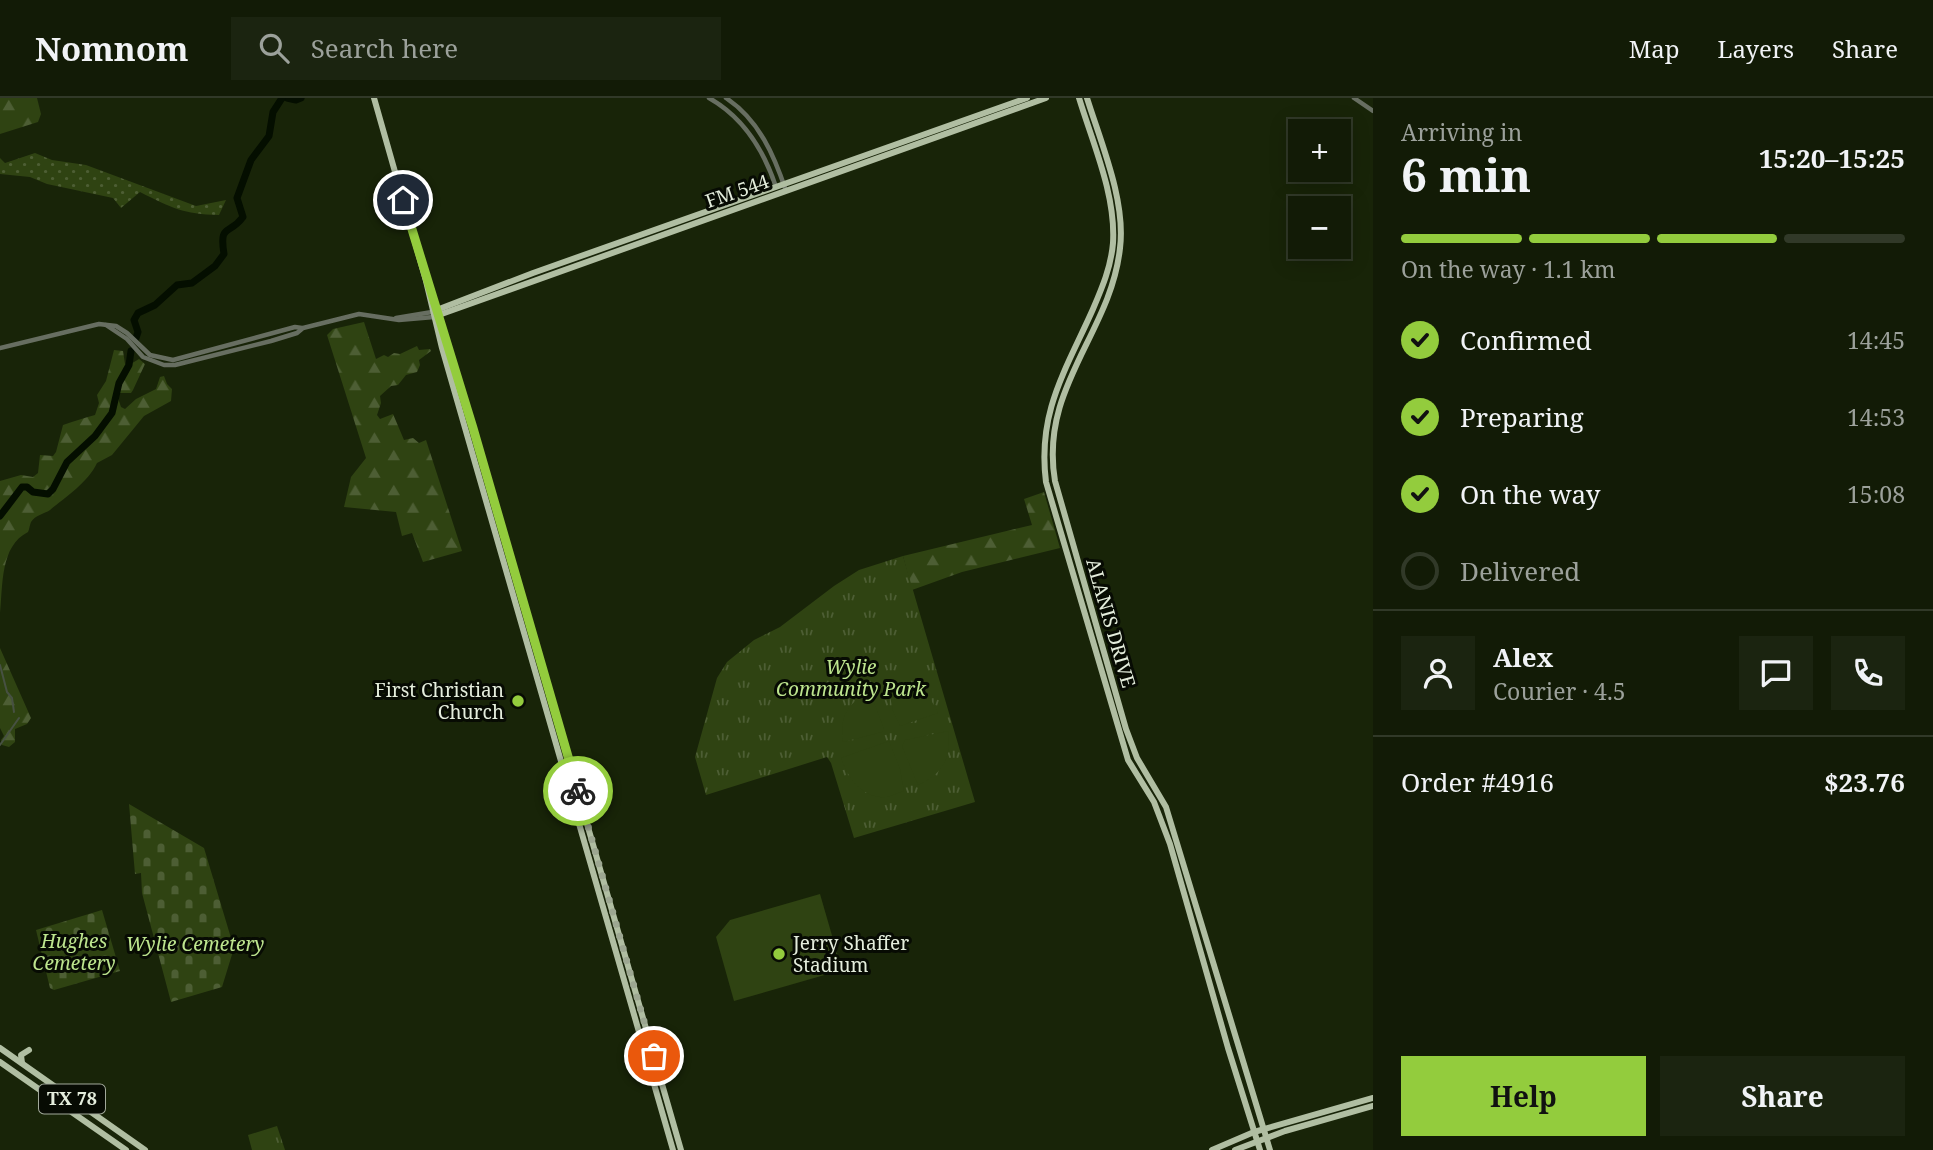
<!DOCTYPE html>
<html lang="en">
<head>
<meta charset="utf-8">
<style>
	:root { --surface:#121b06; --page:#1b2410; --text:#f1f3f6; --muted:#9ca19b; --line:#313928; --accent:#93cc3d }
	body { margin:0; font-family:"Noto Serif",serif; background:var(--page); color:var(--text); height:100vh; display:flex; flex-direction:column; font-size:26px; white-space:nowrap }
	* { box-sizing:border-box; margin:0 }
	p { font-size:23px; color:var(--muted) }
	.icon { flex:none; width:38px; height:38px; fill:none; stroke:currentColor; stroke-width:2; stroke-linecap:round; stroke-linejoin:round }
	.map { position:relative; flex:1; overflow:hidden }
	.side { display:flex; flex-direction:column; background:var(--surface); width:560px }
	.side>* { flex:none }
	.tools { position:absolute; left:1288px; top:21px; display:grid; gap:14px }
	.tools a { display:grid; place-items:center; width:63px; height:63px; border-radius:0px; background:var(--surface); box-shadow:0 4px 18px #0003,0 0 0 2px var(--line); font-size:35px }
	.pin { position:absolute; display:grid; place-items:center; width:60px; height:60px; color:#fff; margin:-30px; border:4px solid #fff; border-radius:50%; box-shadow:0 2px 7px #0007 }
	.courier { position:absolute; display:grid; place-items:center; width:70px; height:70px; margin:-35px; border:5px solid #93cc3d; border-radius:50%; background:#fff; color:#222; box-shadow:0 2px 9px #0007 }
	.overview em { font-style:normal; font-weight:700 }
	.overview div { display:flex; flex-direction:column-reverse }
	.overview { display:flex; align-items:center; justify-content:space-between; height:119px; padding:0 28px }
	h1 { font-size:46px; font-weight:700; line-height:52px }
	.bar { display:grid; grid-template-columns:repeat(4,1fr); gap:10px 7px; align-content:center; height:84px; padding:0 28px }
	.bar i { height:9px; border-radius:5px; background:var(--line) }
	.bar .active { background:var(--accent) }
	.bar p { grid-column:span 4 }
	.line { display:flex; align-items:center; gap:18px; padding:0 28px; border-top:2px solid var(--line) }
	.line div { flex:1 }
	.round { display:grid; place-items:center; flex:none; width:74px; height:74px; border-radius:0px; background:var(--page) }
	ol { padding:0 28px; list-style:none }
	li { display:flex; align-items:center; gap:21px; height:77px }
	li p { margin-inline-start:auto }
	li .icon { padding:7px; border-radius:50%; background:var(--accent); color:#111; stroke-width:4 }
	li:last-child { color:var(--muted) }
	li i { width:38px; height:38px; border:4px solid var(--line); border-radius:50% }
	.primary-button { display:flex; gap:14px; margin-top:auto; padding:14px 28px }
	.primary-button a { flex:1; height:80px; border-radius:0px; background:var(--accent); color:#111; font-size:28px; font-weight:700; line-height:80px; text-align:center }
	.primary-button a+a { background:var(--page); color:var(--text) }
	header { display:flex; align-items:center; gap:42px; box-sizing:border-box; height:98px; padding:0 35px; background:var(--surface); border-bottom:2px solid var(--line) }
	header strong { font-size:33px }
	nav { display:flex; gap:38px; margin-inline-start:auto; font-size:24px }
	.search { width:490px; height:63px; background:var(--page); display:flex; align-items:center; gap:18px; box-sizing:border-box; padding:0 24px; border-radius:0px; color:var(--muted); font-size:26px }
	main { display:flex; flex:1; min-height:0 }
	.map>svg:first-child { display:block }
	.grass { fill:url(#grass-dots) }
	.forest { fill:url(#forest-firs) }
	.cemetery { fill:url(#cemetery-stones) }
	.park { fill:url(#park-tufts) }
	.pitch { fill:#2f4312 }
	.lines { fill:none; stroke-linecap:round; stroke-linejoin:round }
	.stream { stroke:#475142; stroke-width:2 }
	.river { stroke:#040e00; stroke-width:7 }
	.minor { stroke:#676e61; stroke-width:4.5 }
	.major { stroke:#b0bea2; stroke-width:6 }
	.done { stroke:#9da792; stroke-width:7; stroke-dasharray:0 12.6 }
	.route { stroke:#93cc3d; stroke-width:9 }
	.poi-dot { fill:#93cc3d; stroke:#070b03; stroke-width:2.5 }
	.labels { text-anchor:middle; stroke-width:6; stroke-linejoin:round; paint-order:stroke }
	.shield { fill:#070b03; stroke:#a2a99b; stroke-width:2 }
	.shield-label { font-size:18px; font-weight:bold; fill:#e4eddc }
	.street-label { font-size:19px; fill:#e4eddc; stroke:#070b03 }
	.park-label { font-size:19px; font-style:italic; fill:#bde58e; stroke:#070b03 }
	.poi-label { font-size:19px; fill:#e4eddc; stroke:#070b03; text-anchor:end }
</style>
</head>
<body>
<header>
<strong>Nomnom</strong>
<div class="search"><svg class="icon" aria-label="search" viewBox="0 0 24 24"><circle cx="10" cy="10" r="6"/><path d="M15 15l6 6"/></svg>Search here</div>
<nav><a>Map</a><a>Layers</a><a>Share</a></nav>
</header>
<main>
<div class="map">
<svg width="1373" height="1052" viewBox="0 0 1373 1052">
	<defs>
		<pattern id="grass-dots" width="8" height="8" patternUnits="userSpaceOnUse" patternTransform="scale(1.75)"><rect width="8" height="8" fill="#2f4312"/><path d="M2 2h.1M6 6h.1" fill="none" stroke="#4d5e34" stroke-width="1.8" stroke-linecap="round"/></pattern>
		<pattern id="forest-firs" width="22" height="20" patternUnits="userSpaceOnUse" patternTransform="scale(1.75)"><rect width="22" height="20" fill="#2f4312"/><path d="M5 1l3.5 6h-7zM16 11l3.5 6h-7z" fill="#4d5e34"/></pattern>
		<pattern id="cemetery-stones" width="16" height="16" patternUnits="userSpaceOnUse" patternTransform="scale(1.75)"><rect width="16" height="16" fill="#2f4312"/><path d="M2 7V4a2 2 0 0 1 4 0v3zM10 15v-3a2 2 0 0 1 4 0v3z" fill="#4d5e34"/></pattern>
		<pattern id="park-tufts" width="24" height="20" patternUnits="userSpaceOnUse" patternTransform="scale(1.75)"><rect width="24" height="20" fill="#2f4312"/><path d="M3 7l-1-3M5 7V3M7 7l1-3M15 17l-1-3M17 17v-4M19 17l1-3" fill="none" stroke="#4d5e34"/></pattern>
	</defs>
	<rect width="100%" height="100%" fill="#182408"/>
	<path class="grass" d="M35,55l17,7 34,5 110,41 30,-6 -7,15c-36,-1 -47,-7 -79,-23l-19,16 -8,-10 -66,-14 -17,-7 -30,-3v-16l5,5z"/>
	<g class="forest">
		<polygon points="0,0 37,0 41,16 38,24 0,36"/>
		<polygon points="364,224 376,261 384,257 388,259 394,255 400,256 417,248 419,252 430,251 431,253 419,262 420,267 417,274 406,277 398,287 391,288 380,298 381,305 377,317 380,321 393,316 404,342 413,340 419,345 426,342 462,453 423,464 412,435 402,438 396,414 344,409 351,379 366,360 327,237 333,231"/>
		<path d="M114,252l9,1 2,13 4,1 10,-6 6,5 -12,26 -2,3h-11l-2,5 3,9 4,2 11,-10 20,-10 4,-12 4,-1 3,8 5,5 -1,12 -27,15 -32,39 -15,8c-9,19 -30,33 -47,47 -6,4 -15,5 -19,12 -1,2 -2,8 -3,10 -28,14 -25,53 -28,81v-132l21,-6 12,2 5,-4 2,-18 13,1 3,-4 7,-27c11,-4 21,-7 32,-10l4,-12 -2,-8 9,-14z"/>
		<polygon points="1044,394 1060,450 962,474 912,492 903,458 1032,427 1024,401"/>
		<polygon points="0,550 31,620 27,626 15,631 15,644 9,649 2,647 1,642 4,638 0,630"/>
	</g>
	<g class="cemetery">
		<polygon points="129,706 204,750 234,850 222,889 171,904 142,795 141,775 135,776"/>
		<polygon points="102,812 120,873 54,892 50,890 36,832"/>
	</g>
	<g class="park">
		<polygon points="903,458 975,704 854,740 831,665 827,659 706,697 695,659 717,580 727,564 754,542 780,529 834,488 859,472"/>
		<polygon points="277,1028 285,1052 252,1052 248,1037"/>
	</g>
	<g class="pitch">
		<path d="M900,586c20,3 30,11 38,29l-38,13 -7,-15 -5,-25z"/>
		<path d="M870,594l14,37 -2,3 -39,10c-4,-25 5,-40 27,-50z"/>
		<path d="M948,633c4,26 -5,43 -30,54l-16,-39 3,-6z"/>
		<path d="M889,643l11,28 4,22c-5,1 -12,5 -17,6 -25,2 -39,-19 -46,-39z"/>
		<polygon points="820,796 842,872 734,903 716,839 730,822"/>
	</g>
	<g class="lines">
		<g class="stream">
			<polyline points="0,567 7,594 12,600 14,614"/>
			<polyline points="0,647 19,620"/>
		</g>
		<g class="river">
			<polyline points="287,0 296,2 301,0"/>
			<path d="M136,240l2,-6 -4,-12 4,-7 17,-8 22,-20 15,-2 23,-17 9,-12c-5,-31 5,-18 19,-37l-6,-19 14,-38 18,-24 4,-24 9,-14"/>
			<polyline points="0,418 22,389 27,389 33,394 48,396 53,391 67,364 95,338 112,315 119,285 129,267 131,253"/>
		</g>
		<g class="minor">
			<path d="M709,0c34,19 55,53 67,89"/>
			<path d="M726,0c33,22 48,57 60,93"/>
			<polyline points="1354,0 1373,13"/>
			<polyline points="396,220 432,214"/>
			<polyline points="106,227 127,241 143,259 164,267 175,267 271,243 297,235 303,230 359,216 399,222 434,219"/>
			<polyline points="0,250 99,226 116,228 127,235 150,257 173,262 295,229 302,230"/>
		</g>
		<g class="major">
			<polyline points="374,0 426,183 442,250 673,1052"/>
			<path d="M1079,0c14,46 37,97 34,145 -2,24 -11,45 -20,66 -27,61 -56,103 -47,173l82,278 26,42 16,42 58,204 32,102"/>
			<path d="M1087,0c14,45 39,103 33,150 -9,85 -81,139 -65,233l71,248 11,29 29,49 104,343"/>
			<polyline points="433,201 473,330 681,1052"/>
			<polyline points="434,213 533,175 1027,0"/>
			<polyline points="436,218 1046,0"/>
			<polyline points="0,950 145,1052"/>
			<polyline points="0,964 126,1052"/>
			<polyline points="22,965 21,957 29,952"/>
			<polyline points="1212,1052 1254,1034 1373,1000"/>
			<polyline points="1235,1052 1285,1033 1373,1008"/>
		</g>
	</g>
	<g class="lines">
		<polyline class="done" points="578,693 654,958"/>
		<polyline class="route" points="403,102 473,330 578,693"/>
	</g>
	<g class="poi-dot">
		<circle cx="518" cy="603" r="7"/>
		<circle cx="779" cy="856" r="7"/>
	</g>
	<g class="labels">
		<rect class="shield" x="39" y="986.5" width="66" height="29" rx="5"/>
		<g class="shield-label">
			<text x="72" y="1007">TX 78</text>
		</g>
		<g class="street-label">
			<text transform="translate(737 93) rotate(-19)" y="7">FM 544</text>
			<text transform="translate(1111 525) rotate(74)" y="7">ALANIS DRIVE</text>
		</g>
		<g class="park-label">
			<text x="851" y="576">Wylie<tspan x="851" dy="22">Community Park</tspan></text>
			<text x="74" y="850">Hughes<tspan x="74" dy="22">Cemetery</tspan></text>
			<text x="195" y="853">Wylie Cemetery</text>
		</g>
		<g class="poi-label">
			<text x="504" y="599">First Christian<tspan x="504" dy="22">Church</tspan></text>
			<text x="793" y="852" text-anchor="start">Jerry Shaffer<tspan x="793" dy="22">Stadium</tspan></text>
		</g>
	</g>
</svg>
<div class="tools">
<a>+</a>
<a>−</a>
</div>
<div class="pin" style="left:654px;top:958px;background:#ea580c"><svg class="icon" aria-label="bag" viewBox="0 0 24 24"><path d="M5 8h14l-1 12H6zM9 8a3 3 0 0 1 6 0"/></svg></div>
<div class="pin" style="left:403px;top:102px;background:#1f2937"><svg class="icon" aria-label="home" viewBox="0 0 24 24"><path d="M3 11l9-7 9 7M6 9v11h12V9"/></svg></div>
<div class="courier" style="left:578px;top:693px"><svg class="icon" aria-label="bike" viewBox="0 0 24 24"><circle cx="6" cy="16" r="4"/><circle cx="18" cy="16" r="4"/><path d="M6 16l4-8h5l3 8M10 8l3 8H6M13 5h3"/></svg></div>
</div>
<section class="side">
<div class="overview"><div><h1>6 min</h1><p>Arriving in</p></div><em>15:20–15:25</em></div>
<div class="bar"><i class="active"></i><i class="active"></i><i class="active"></i><i></i><p>On the way · 1.1 km</p></div>
<ol>
<li><svg class="icon" aria-label="check" viewBox="0 0 24 24"><path d="M5 12l5 5 9-10"/></svg>Confirmed<p>14:45</p></li>
<li><svg class="icon" aria-label="check" viewBox="0 0 24 24"><path d="M5 12l5 5 9-10"/></svg>Preparing<p>14:53</p></li>
<li><svg class="icon" aria-label="check" viewBox="0 0 24 24"><path d="M5 12l5 5 9-10"/></svg>On the way<p>15:08</p></li>
<li><i></i>Delivered</li>
</ol>
<div class="line" style="height:126px"><a class="round"><svg class="icon" aria-label="person" viewBox="0 0 24 24"><circle cx="12" cy="8" r="4"/><path d="M4 21q1-7 8-7t8 7"/></svg></a><div><b>Alex</b><p>Courier · 4.5</p></div><a class="round"><svg class="icon" aria-label="chat" viewBox="0 0 24 24"><path d="M4 5h16v11H9l-5 4z"/></svg></a><a class="round"><svg class="icon" aria-label="phone" viewBox="0 0 24 24"><path d="M5 4h4l2 5-3 2q2 4 5 5l2-3 5 2v4C11 20 4 13 5 4z"/></svg></a></div>
<div class="line" style="height:91px"><div>Order #4916</div><b>$23.76</b></div>
<div class="primary-button"><a>Help</a><a>Share</a></div>
</section>
</main>
</body>
</html>
